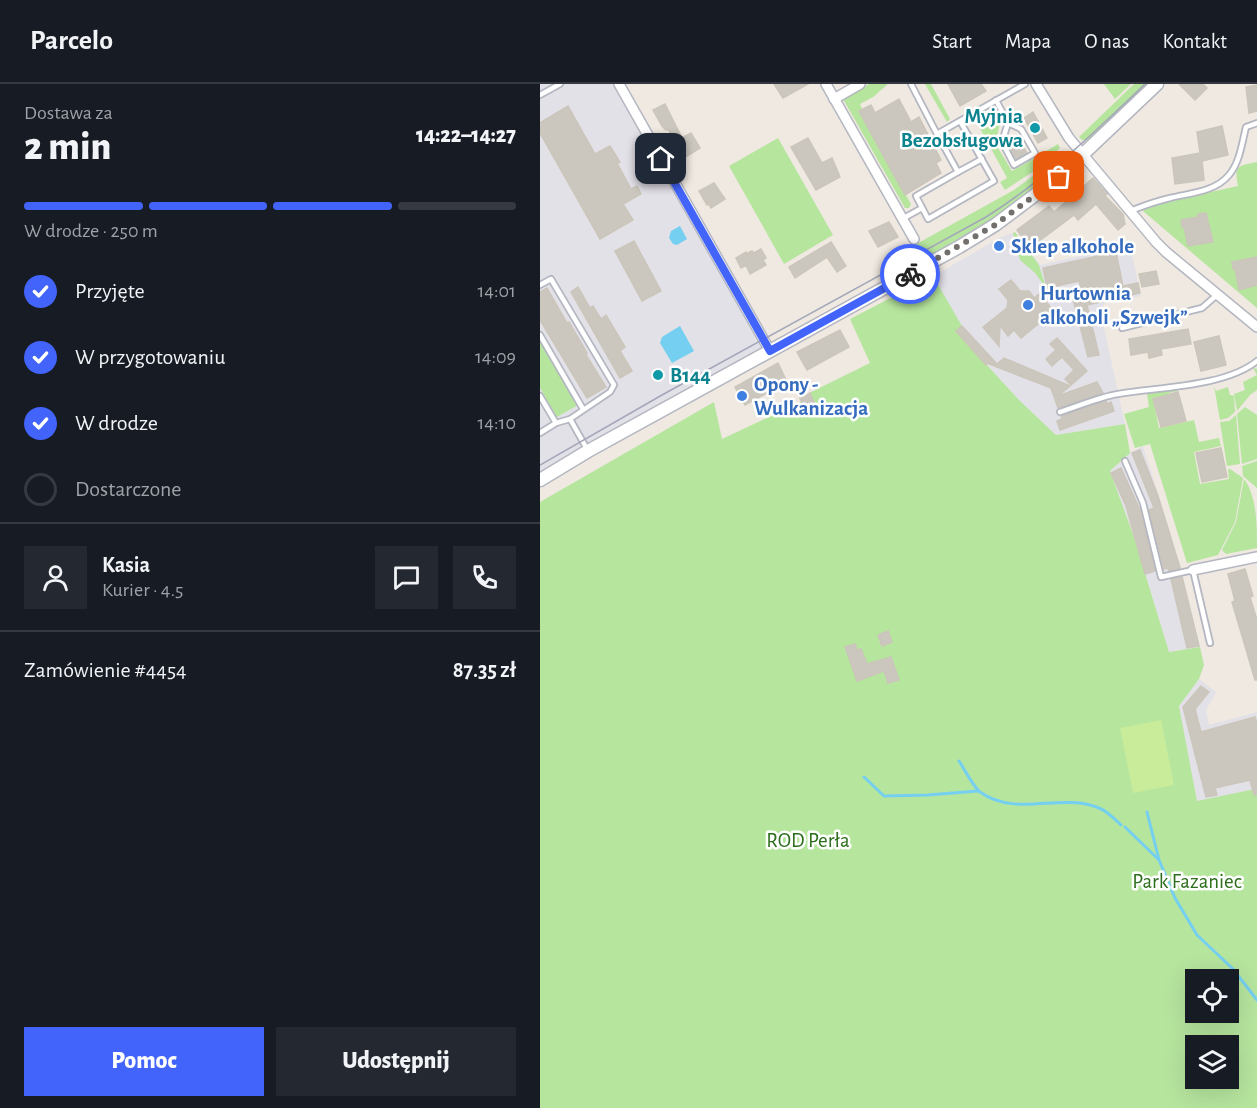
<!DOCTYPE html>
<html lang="pl">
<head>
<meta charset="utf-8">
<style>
	:root { --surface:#171b24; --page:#242831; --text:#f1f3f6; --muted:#9ea1a6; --line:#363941; --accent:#4264fb }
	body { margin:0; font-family:"Alegreya Sans",sans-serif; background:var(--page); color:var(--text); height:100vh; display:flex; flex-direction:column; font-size:22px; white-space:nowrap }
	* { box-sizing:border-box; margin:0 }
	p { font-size:20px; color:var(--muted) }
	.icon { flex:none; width:33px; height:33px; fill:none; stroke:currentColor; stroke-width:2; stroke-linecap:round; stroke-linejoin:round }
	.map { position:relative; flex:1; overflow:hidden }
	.panel { display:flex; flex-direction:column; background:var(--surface); width:540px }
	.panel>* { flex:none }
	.controls { position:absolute; left:645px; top:885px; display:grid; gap:12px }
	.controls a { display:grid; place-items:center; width:54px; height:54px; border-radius:0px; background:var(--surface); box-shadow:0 6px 24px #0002; font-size:30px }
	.pin { position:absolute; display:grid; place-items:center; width:51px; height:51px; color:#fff; margin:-26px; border-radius:12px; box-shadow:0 3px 9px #0006 }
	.courier { position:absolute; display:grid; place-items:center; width:60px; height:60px; margin:-30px; border:4px solid #4264fb; border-radius:50%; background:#fff; color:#222; box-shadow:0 2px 8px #0007 }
	.overview em { font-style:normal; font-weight:800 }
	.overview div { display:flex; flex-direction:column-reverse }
	.overview { display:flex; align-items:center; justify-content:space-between; height:102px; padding:0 24px }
	h1 { font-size:39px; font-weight:800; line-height:45px }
	.bar { display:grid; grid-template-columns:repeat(4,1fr); gap:9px 6px; align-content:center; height:72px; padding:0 24px }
	.bar i { height:8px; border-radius:4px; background:var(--line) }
	.bar .on { background:var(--accent) }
	.bar p { grid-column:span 4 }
	.line { display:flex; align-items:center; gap:15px; padding:0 24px; border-top:2px solid var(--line) }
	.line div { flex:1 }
	.round { display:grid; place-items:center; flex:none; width:63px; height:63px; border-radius:0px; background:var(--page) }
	ol { padding:0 24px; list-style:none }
	li { display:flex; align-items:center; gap:18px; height:66px }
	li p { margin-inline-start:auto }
	li .icon { padding:6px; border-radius:50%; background:var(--accent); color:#fff; stroke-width:4 }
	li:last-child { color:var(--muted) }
	li i { width:33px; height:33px; border:3px solid var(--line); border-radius:50% }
	.primary-button { display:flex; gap:12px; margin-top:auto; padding:12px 24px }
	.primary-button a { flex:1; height:69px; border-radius:0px; background:var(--accent); color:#fff; font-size:24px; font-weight:800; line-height:69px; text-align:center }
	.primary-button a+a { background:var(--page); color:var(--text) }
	header { display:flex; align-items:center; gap:36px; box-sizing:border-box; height:84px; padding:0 30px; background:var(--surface); border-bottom:2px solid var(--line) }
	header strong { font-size:28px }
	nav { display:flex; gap:33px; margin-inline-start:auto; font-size:21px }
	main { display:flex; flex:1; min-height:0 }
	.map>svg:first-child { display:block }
	.industrial { fill:#e3e1e8 }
	.green { fill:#b6e59e; fill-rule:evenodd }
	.pitch { fill:#c9ec9a }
	.water { fill:#75cff0 }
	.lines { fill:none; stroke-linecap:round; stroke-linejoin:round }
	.stream { stroke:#75cff0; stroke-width:3 }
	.building { fill:#cbc7bf; stroke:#cbc5ba; stroke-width:1.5 }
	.lane-casing { stroke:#b4b7c1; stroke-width:8 }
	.street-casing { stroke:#b4b7c1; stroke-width:12 }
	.secondary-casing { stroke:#b4b7c1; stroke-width:15 }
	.lane { stroke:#fff; stroke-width:4.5 }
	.street { stroke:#fff; stroke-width:9 }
	.secondary { stroke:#fff; stroke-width:12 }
	.tram { stroke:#a3a6b8; stroke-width:1.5 }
	.done { stroke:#726f6d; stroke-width:6; stroke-dasharray:0 10.8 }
	.route { stroke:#4264fb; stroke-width:8 }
	.culture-dot { fill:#0f9aa8; stroke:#fff; stroke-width:2 }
	.shop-dot { fill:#3f7fe0; stroke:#fff; stroke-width:2 }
	.labels { text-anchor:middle; stroke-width:5; stroke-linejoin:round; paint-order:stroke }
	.culture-label { font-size:21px; font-weight:bold; fill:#0d838f; stroke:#fff; text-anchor:end }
	.shop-label { font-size:21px; font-weight:bold; fill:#366cbe; stroke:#fff; text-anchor:start }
	.park-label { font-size:21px; fill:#2c6e1b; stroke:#fff }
</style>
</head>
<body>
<header>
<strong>Parcelo</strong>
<nav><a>Start</a><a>Mapa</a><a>O nas</a><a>Kontakt</a></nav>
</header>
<main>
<section class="panel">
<div class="overview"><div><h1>2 min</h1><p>Dostawa za</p></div><em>14:22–14:27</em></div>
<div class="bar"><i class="on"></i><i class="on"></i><i class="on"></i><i></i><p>W drodze · 250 m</p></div>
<ol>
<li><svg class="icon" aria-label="check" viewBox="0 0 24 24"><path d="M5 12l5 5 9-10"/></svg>Przyjęte<p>14:01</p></li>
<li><svg class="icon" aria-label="check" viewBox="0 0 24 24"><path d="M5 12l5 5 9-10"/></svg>W przygotowaniu<p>14:09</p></li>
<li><svg class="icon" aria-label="check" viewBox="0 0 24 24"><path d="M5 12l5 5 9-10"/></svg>W drodze<p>14:10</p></li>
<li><i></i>Dostarczone</li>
</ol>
<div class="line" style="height:108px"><a class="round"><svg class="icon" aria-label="person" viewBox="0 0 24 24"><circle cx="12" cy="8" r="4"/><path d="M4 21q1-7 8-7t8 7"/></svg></a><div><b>Kasia</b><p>Kurier · 4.5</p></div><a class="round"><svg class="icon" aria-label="chat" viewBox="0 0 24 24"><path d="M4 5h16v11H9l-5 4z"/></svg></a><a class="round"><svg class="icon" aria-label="phone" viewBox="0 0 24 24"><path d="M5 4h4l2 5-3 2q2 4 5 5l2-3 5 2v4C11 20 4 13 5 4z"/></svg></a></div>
<div class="line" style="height:78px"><div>Zamówienie #4454</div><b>87.35 zł</b></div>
<div class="primary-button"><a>Pomoc</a><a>Udostępnij</a></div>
</section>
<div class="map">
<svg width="717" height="1024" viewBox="0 0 717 1024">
	<rect width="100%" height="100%" fill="#efe9e1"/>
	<g class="industrial">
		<polygon points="0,0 79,0 230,267 0,396"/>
		<polygon points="475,148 500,181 590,161 601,212 564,220 560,225 585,340 516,351 479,316 416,247 385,197 461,153"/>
		<polygon points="603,362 641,483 660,563 629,568 594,453 570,387 590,369"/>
		<polygon points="659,595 676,608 666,626 669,641 717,628 717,711 715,705 657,718 639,622"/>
	</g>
	<g class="green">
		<polygon points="329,0 348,0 333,13 320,20 322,25 319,27 371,120 369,124 365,124 303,15"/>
		<polygon points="385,0 391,0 410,35 407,38"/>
		<polygon points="564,0 591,0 575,15"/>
		<polygon points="594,0 610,0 552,56 542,56 539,53"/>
		<polygon points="451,28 457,30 461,36 455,59 472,87 518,60 520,64 494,87 465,106 460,98 467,94 436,37"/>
		<polygon points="238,54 293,151 244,180 189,82"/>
		<polygon points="514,76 520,83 443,142 378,178 371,163 474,106"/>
		<path d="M717,78v146l-114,-97 4,-5 91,-20c-4,-20 -1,-20 19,-24z"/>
		<polygon points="475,148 499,181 506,204 495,189 480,176 473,149"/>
		<path d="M393,192l29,50 -6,5 63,69 37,35 69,-11 5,29 -20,18 24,66 35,115 31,-5 4,18 -5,14 -20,27 18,95 58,-12 2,6v313h-717v-606l174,-100 8,37 79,-37 -2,-4 71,-35 -20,-44zM656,896h32v32h-32zM656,962h32v32h-32z"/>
		<polygon points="0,257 38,321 17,333 0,304"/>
		<polygon points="713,284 717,285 717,306 710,311 697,327 694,310 705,306 703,298 717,291"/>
		<polygon points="674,302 676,307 688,303 690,311 694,312 695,328 688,334 680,336"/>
		<polygon points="638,305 638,307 629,309 629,311 613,314 619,344 654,336 659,358 679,354 681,362 654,368 660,400 689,395 688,385 690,385 703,394 695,438 678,471 647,479 610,360 595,364 584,330 609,323 607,310"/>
		<polygon points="705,323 717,331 717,375 702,380 697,330"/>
		<polygon points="696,331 700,380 687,382 680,338 689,337"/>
		<polygon points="717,377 717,404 703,392 702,382"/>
		<path d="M704,395c13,17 13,47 13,69l-31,6 -4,-4 14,-28z"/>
	</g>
	<polygon class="pitch" points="621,636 634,701 593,709 580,644"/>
	<g class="water">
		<polygon points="140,142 147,155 137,161 133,160 129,154 131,147"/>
		<polygon points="140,242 154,267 132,279 120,259 122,253"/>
	</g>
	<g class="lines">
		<g class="stream">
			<path d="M419,677c6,9 13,24 21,31 37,26 81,0 119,16 8,3 16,11 22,17"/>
			<polyline points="324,693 344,712 388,711 438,707"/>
			<polyline points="607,728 619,776 635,814 657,851 693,885 717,916"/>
			<polyline points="585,743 618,775"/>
		</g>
	</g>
	<g class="building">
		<polygon points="234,0 268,0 243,14"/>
		<polygon points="408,0 441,0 446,7 420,22"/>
		<polygon points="639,0 663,0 667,4 655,16"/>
		<polygon points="717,1 717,27 709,29 706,3"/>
		<polygon points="359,15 371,38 379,33 401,76 396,79 401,89 365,111 319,27 331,21 335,29"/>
		<polygon points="125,20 142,54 151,49 160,64 144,74 128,45 126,46 122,42 113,26"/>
		<polygon points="28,22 55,70 70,62 80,78 77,79 91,105 97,102 101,110 83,120 93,136 60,155 0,49 0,39"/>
		<polygon points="493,28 507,54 498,59 484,34"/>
		<polygon points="682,42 688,71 662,77 664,96 635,100 632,74 660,69 657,48"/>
		<polygon points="476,52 487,69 476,75 467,58"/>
		<polygon points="268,54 282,79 292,74 300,93 276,106 251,63"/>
		<polygon points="553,94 567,110 565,112 583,130 585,140 578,146 556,120 538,136 534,131 490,164 477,146 509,122 514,128"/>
		<polygon points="174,99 185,115 171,124 169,120 167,121 159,107"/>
		<polygon points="666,129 673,158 648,162 644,143 642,143 641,136 658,133 658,130"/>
		<polygon points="349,138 358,153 338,163 329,147"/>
		<polygon points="94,157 121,207 102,217 75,167"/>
		<polygon points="291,158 306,182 297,188 287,173 255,194 249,183"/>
		<polygon points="221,165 226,174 223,176 226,181 210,190 206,181 201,184 196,174 206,168 206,170 212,167 214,169"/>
		<polygon points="576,168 583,202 598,199 600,209 547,221 559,271 548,273 533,215 544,213 539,197 507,204 503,184"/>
		<polygon points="717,173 717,201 699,206 695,185 693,185 692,178"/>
		<polygon points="616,187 619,200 602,203 599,190"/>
		<polygon points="471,196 480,207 489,207 494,214 499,210 514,227 481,254 474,246 468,252 460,241 459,262 443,243 467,224 468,216 459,205"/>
		<polygon points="38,203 50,224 53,222 61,235 66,231 85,263 80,267 92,287 80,294 31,208"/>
		<polygon points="7,204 27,239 29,238 47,269 46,271 66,303 47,314 0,236 0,208"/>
		<polygon points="422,242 457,280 464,274 530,302 518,312 557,298 563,309 518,324 511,304 447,279 446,281 416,247"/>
		<polygon points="648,245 651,260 621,265 622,271 609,274 608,268 591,271 589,255"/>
		<polygon points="300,246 309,263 267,286 257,268"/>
		<polygon points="679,252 686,281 661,287 654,258"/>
		<polygon points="517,254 547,287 531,301 525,295 534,286 522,273 512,282 506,275 516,266 510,260"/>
		<polygon points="238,279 247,298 205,321 195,303"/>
		<polygon points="119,286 123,293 116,297 112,290"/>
		<polygon points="638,308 646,337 621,343 613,315"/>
		<polygon points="270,309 275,321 265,326 260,314"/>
		<polygon points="566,317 567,320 571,318 574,327 520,346 517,337 522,335 521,332"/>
		<polygon points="681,364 687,393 662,398 656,369"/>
		<polygon points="600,366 618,412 640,484 629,487 628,484 624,485 609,426 614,424 592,369"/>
		<polygon points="581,384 600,426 615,487 605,490 586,422 571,389"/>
		<polygon points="705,485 713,512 710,513 717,536 717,596 715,596 692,518 695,517 688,490"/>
		<polygon points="642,493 659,562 647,564 631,495"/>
		<polygon points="348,547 352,558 342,562 338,551"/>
		<polygon points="315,560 317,566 321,565 327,580 351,573 359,596 348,599 344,587 317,597 305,563"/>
		<polygon points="661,602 669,608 655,625 661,648 715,633 717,639 717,710 714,711 710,696 675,704 677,711 666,713 643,623"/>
	</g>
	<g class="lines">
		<g class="lane-casing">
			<g id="lane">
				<polyline points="371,0 397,50 485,0"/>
				<polyline points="0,11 20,0"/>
				<polyline points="456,16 468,39 481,45 495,69 474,81 462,58 468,39"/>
				<polyline points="397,50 418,88 376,112 388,135 454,97 420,37"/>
				<polyline points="418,88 442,75"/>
				<path d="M590,127c13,-5 26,-10 40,-13 20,-5 45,-6 59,-23 11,-13 13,-32 17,-48l11,-4"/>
				<polyline points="362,135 382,124"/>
				<polyline points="0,201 11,195 74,301 70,308 30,335 16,339 0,349"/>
				<polyline points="582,244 662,224 678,210"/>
				<polyline points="0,251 43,325"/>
				<polyline points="0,312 16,339"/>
				<path d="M520,328c19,-6 39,-15 58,-18 40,-7 107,-7 139,-33"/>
				<polyline points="30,335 47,365"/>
				<polyline points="585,377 603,419 621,493 653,486 670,559"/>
			</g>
		</g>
		<g class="street-casing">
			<g id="street">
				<polyline points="79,0 230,267"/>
				<polyline points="286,0 374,155"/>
				<polyline points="496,0 529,54 616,158 626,168 717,243"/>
				<polyline points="294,15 320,0"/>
				<polyline points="653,486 717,473"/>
			</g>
		</g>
		<g class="secondary-casing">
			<polyline id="secondary" points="0,396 48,367 419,163 455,141 519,93 617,0"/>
		</g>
		<use href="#lane" class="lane"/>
		<use href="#street" class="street"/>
		<use href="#secondary" class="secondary"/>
		<path class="tram" d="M0,381l122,-70 324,-178c60,-38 108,-84 159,-133"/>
	</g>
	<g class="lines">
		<polyline class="done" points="370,190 455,141 519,93"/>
		<polyline class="route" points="121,75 230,267 370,190"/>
	</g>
	<g class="culture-dot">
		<circle cx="495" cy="44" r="6"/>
		<circle cx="118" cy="291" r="6"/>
	</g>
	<g class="shop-dot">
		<circle cx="459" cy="162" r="6"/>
		<circle cx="488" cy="221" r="6"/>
		<circle cx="202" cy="312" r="6"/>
	</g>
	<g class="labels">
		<g class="culture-label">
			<text x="483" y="39">Myjnia<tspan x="483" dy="24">Bezobsługowa</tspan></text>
			<text x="130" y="298" text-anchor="start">B144</text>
		</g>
		<g class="shop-label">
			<text x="471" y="169">Sklep alkohole</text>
			<text x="500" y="216">Hurtownia<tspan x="500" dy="24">alkoholi „Szwejk”</tspan></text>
			<text x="214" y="307">Opony -<tspan x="214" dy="24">Wulkanizacja</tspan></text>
		</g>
		<g class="park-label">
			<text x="268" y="763">ROD Perła</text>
			<text x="647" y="804">Park Fazaniec</text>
		</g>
	</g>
</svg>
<div class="controls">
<a><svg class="icon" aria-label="locate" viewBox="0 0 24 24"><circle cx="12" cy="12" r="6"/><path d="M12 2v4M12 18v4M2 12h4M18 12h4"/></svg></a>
<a><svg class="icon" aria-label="layers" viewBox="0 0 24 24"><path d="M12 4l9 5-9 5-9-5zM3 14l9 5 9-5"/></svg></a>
</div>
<div class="pin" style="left:519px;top:93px;background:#ea580c"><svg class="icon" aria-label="bag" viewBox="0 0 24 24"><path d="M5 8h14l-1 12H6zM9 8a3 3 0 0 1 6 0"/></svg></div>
<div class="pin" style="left:121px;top:75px;background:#1f2937"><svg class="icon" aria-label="home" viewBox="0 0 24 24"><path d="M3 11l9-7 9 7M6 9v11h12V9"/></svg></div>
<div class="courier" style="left:370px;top:190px"><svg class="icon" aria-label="bike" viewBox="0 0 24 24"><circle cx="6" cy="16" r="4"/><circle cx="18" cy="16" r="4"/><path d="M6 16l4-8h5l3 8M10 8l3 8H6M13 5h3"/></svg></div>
</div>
</main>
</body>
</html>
